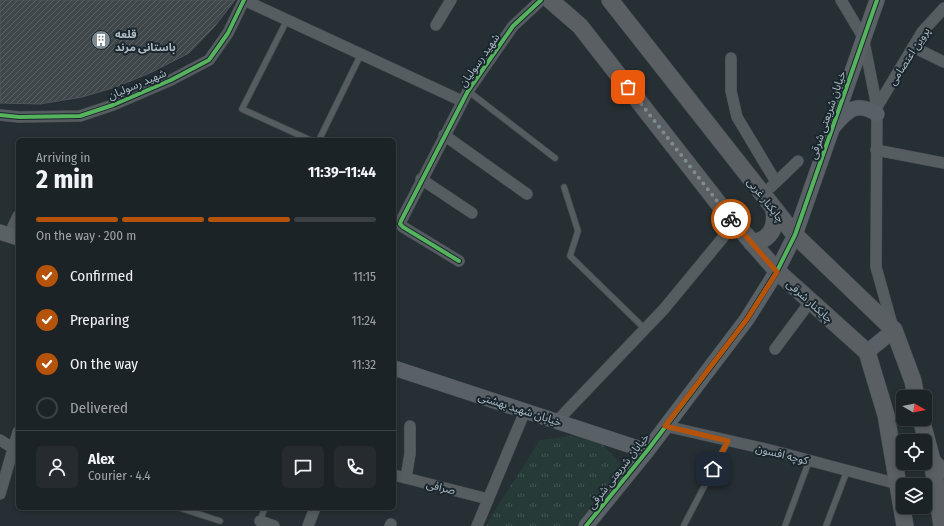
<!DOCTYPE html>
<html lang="en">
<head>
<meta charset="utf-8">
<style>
	:root { --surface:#1c2326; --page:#252b2e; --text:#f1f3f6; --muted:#a0a4a7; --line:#3a4043; --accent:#b45309 }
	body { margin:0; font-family:"Fira Sans Condensed","Noto Sans Arabic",sans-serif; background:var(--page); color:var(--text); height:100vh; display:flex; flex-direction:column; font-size:15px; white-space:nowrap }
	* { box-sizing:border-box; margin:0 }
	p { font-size:13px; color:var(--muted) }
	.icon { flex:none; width:22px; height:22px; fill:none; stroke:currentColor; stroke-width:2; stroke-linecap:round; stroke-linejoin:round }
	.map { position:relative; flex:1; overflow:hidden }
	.drawer { position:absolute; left:16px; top:138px; width:380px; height:372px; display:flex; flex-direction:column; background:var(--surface); border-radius:6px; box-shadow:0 2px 6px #0003,0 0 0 1px var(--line) }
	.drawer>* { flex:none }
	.needle { width:26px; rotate:99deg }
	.fabs { position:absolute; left:896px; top:390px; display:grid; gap:8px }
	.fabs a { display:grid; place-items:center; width:36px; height:36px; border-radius:6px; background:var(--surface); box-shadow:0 2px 6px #0003,0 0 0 1px var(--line); font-size:20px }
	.pin { position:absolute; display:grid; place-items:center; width:34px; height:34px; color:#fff; margin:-17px; border-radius:8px; box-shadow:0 2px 6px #0006 }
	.courier { position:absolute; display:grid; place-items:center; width:40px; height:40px; margin:-20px; border:3px solid #b45309; border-radius:50%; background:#fff; color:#222; box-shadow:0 1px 5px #0007 }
	.head em { font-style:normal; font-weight:700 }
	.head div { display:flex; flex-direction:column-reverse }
	.head { display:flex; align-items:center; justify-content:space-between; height:68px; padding:0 20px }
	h1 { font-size:26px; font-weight:700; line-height:30px }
	.bar { display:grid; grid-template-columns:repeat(4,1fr); gap:6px 4px; align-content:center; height:48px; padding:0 20px }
	.bar i { height:5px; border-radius:3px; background:var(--line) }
	.bar .current { background:var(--accent) }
	.bar p { grid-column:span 4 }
	.line { display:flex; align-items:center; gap:10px; padding:0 20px; border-top:1px solid var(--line) }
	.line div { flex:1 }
	.round { display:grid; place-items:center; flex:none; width:42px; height:42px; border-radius:6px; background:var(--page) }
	ol { padding:0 20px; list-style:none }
	li { display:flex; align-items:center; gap:12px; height:44px }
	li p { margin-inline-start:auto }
	li .icon { padding:4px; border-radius:50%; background:var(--accent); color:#fff; stroke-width:4 }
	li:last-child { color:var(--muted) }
	li i { width:22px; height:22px; border:2px solid var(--line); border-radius:50% }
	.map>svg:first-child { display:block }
	.park { fill:url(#park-tufts) }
	.building { fill:url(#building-hatch); stroke:#4e565b }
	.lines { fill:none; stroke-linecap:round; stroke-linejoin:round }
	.lane-casing { stroke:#444a4e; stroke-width:7 }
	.street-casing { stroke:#444a4e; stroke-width:12 }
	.secondary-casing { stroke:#444a4e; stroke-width:16 }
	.primary-casing { stroke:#434b50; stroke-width:18 }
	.lane { stroke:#565d61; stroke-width:5.5 }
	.street { stroke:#565d61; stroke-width:11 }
	.secondary { stroke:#5a6166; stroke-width:15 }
	.primary { stroke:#595f63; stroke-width:17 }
	.cycleway-casing { stroke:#1a262d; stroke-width:6 }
	.cycleway { stroke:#56b35d; stroke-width:4 }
	.done { stroke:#7f8b92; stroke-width:4; stroke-dasharray:0 7.2 }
	.route { stroke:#b45309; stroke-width:5 }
	.labels { text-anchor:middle; stroke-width:4; stroke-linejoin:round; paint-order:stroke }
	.poi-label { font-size:11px; font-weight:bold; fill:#afbcc5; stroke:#1a262d; text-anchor:start }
	.street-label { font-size:11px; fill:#afbcc5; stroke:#1a262d }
</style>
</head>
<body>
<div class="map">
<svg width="944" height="526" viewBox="0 0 944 526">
	<defs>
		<pattern id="park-tufts" width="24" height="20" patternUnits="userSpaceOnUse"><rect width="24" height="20" fill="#263b38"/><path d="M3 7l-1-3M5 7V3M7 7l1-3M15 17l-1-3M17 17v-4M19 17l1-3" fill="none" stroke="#435553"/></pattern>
		<pattern id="building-hatch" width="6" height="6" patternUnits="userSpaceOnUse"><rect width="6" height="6" fill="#40474b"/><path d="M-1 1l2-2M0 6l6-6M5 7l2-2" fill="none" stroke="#596063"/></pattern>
	</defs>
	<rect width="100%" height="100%" fill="#262f33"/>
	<polygon class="park" points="571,436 598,440 624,467 576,526 487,526 489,520 540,440"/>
	<polygon class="building" points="0,0 235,0 215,26 189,53 152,72 116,87 82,97 40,104 0,103"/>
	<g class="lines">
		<g class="lane-casing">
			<g id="lane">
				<polyline points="287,20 242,109 310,140"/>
				<polyline points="468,91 555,158"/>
				<polyline points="319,140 361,54"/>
				<polyline points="564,187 578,231 570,256 645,329"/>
				<polyline points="180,508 220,521"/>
				<polyline points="259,523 265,508"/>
				<polyline points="684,525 728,441"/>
				<polyline points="785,526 809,461"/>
				<polyline points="826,526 847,471"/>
			</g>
		</g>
		<g class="street-casing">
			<g id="street">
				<polyline points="244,0 462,101"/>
				<polyline points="841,0 863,37 877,107 876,267 893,328"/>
				<polyline points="436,25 451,0"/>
				<polyline points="913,47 944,62"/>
				<polyline points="731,58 731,91 737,117 776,182"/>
				<polyline points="877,107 922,32 944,8"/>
				<polyline points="0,115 19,117 80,116 113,105 171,80 209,60 228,33 244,0"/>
				<polyline points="444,135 527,194"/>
				<polyline points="876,150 944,163"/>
				<polyline points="421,179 472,213"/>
				<polyline points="771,187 798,161"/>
				<polyline points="9,235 18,216"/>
				<polyline points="459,261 403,227 400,224 401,221 468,91 513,26 541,0"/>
				<polyline points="775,349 810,302"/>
				<polyline points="557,421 664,309 735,223"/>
				<polyline points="665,426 774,451 898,484"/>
				<polyline points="0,440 13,448"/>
				<polyline points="394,475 488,499"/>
				<polyline points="406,478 410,454 410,426"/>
				<polyline points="0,494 18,432"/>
				<polyline points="260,521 274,526"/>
				<polyline points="308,526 315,508"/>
				<polyline points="390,526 391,524"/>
				<polyline points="477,526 525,411"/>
			</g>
		</g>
		<g class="secondary-casing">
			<g id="secondary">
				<path d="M834,126c14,-16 22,-25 43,-12"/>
				<polyline points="0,232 18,238"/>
				<polyline points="867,352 894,330"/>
				<polyline points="394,368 647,451"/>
				<polyline points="932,460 944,471"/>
				<polyline points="586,526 647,451 747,319 777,271 795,235 877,0"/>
			</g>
		</g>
		<g class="primary-casing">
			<g id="primary">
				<polyline points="550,0 580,26 722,208 777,271 867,352 886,415 905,526"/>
				<polyline points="610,0 795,235 894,330 913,381 916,397"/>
				<path d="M752,243c18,-3 25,-15 22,-33"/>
				<polyline points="921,419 932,460 942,526"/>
			</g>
		</g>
		<use href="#lane" class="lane"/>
		<use href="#street" class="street"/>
		<use href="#secondary" class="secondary"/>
		<use href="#primary" class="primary"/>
		<g class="cycleway-casing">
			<g id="cycleway">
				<polyline points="0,115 19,117 80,116 113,105 171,80 209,60 228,33 244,0"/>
				<polyline points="459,261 403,227 400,224 401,221 468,91 513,26 541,0"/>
				<polyline points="586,526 647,451 747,319 777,271 795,235 877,0"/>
			</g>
		</g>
		<use href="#cycleway" class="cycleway"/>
	</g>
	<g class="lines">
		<polyline class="done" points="628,87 731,219"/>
		<polyline class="route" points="713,469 728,441 665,426 747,319 777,272 731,219"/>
	</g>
	<defs>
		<g id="building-disc" transform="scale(1)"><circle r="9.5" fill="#7f8b92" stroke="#1a262d"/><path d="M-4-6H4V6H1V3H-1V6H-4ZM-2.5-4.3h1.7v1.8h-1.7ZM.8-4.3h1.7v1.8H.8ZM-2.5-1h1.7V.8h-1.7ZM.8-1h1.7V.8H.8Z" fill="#fff"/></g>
	</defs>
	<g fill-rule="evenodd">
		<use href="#building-disc" x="101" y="40"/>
	</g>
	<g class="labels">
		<g class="poi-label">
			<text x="115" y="38">قلعه<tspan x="115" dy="13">باستانی مرند</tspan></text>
		</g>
		<g class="street-label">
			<text transform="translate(909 56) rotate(-57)" y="4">پروین اعتصامی</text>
			<text transform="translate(479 60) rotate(-55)" y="4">شهید رسولیان</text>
			<text transform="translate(137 84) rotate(-23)" y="4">شهید رسولیان</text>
			<text transform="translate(827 115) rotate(-71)" y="4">خیابان شریعتی شرقی</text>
			<text transform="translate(766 200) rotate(52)" y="4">چایکنار غربی</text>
			<text transform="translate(810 301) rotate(42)" y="4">چایکنار شرقی</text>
			<text transform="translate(520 409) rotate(18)" y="4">خیابان شهید بهشتی</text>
			<text transform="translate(782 454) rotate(14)" y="4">كوچه افسون</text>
			<text transform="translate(618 471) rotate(-52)" y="4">خیابان شریعتی شرقی</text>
			<text transform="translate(441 487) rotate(14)" y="4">صرافی</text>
		</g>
	</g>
</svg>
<div class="fabs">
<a><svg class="needle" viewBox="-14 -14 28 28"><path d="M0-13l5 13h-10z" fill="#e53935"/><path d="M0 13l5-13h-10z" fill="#a0a4a7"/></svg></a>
<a><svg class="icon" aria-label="locate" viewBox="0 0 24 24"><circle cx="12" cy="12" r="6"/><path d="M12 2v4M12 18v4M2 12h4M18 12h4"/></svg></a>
<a><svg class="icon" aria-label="layers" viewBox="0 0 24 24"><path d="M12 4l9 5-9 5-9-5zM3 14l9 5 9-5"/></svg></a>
</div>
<div class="pin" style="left:628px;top:87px;background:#ea580c"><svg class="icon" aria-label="bag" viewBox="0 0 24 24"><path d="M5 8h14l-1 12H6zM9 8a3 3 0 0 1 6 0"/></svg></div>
<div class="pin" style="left:713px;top:469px;background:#1f2937"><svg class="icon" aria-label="home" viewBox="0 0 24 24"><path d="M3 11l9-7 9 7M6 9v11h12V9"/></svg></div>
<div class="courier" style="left:731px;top:219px"><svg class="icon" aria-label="bike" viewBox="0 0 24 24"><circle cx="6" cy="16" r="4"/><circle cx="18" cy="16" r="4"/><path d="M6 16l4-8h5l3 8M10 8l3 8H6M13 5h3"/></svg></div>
<section class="drawer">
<div class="head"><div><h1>2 min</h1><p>Arriving in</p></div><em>11:39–11:44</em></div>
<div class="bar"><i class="current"></i><i class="current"></i><i class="current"></i><i></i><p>On the way · 200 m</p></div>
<ol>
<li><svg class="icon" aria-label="check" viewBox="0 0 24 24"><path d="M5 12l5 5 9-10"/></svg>Confirmed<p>11:15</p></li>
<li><svg class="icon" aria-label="check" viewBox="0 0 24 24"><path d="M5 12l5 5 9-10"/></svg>Preparing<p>11:24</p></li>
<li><svg class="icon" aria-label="check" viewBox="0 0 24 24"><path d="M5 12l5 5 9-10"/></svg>On the way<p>11:32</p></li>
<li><i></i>Delivered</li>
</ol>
<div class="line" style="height:72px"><a class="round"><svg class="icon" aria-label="person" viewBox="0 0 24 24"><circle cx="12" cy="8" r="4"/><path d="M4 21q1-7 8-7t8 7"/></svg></a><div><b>Alex</b><p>Courier · 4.4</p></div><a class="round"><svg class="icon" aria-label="chat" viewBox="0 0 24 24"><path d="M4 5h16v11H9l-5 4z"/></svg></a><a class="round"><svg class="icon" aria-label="phone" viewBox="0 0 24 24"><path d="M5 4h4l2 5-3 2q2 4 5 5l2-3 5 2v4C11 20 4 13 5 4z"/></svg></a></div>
</section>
</div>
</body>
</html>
